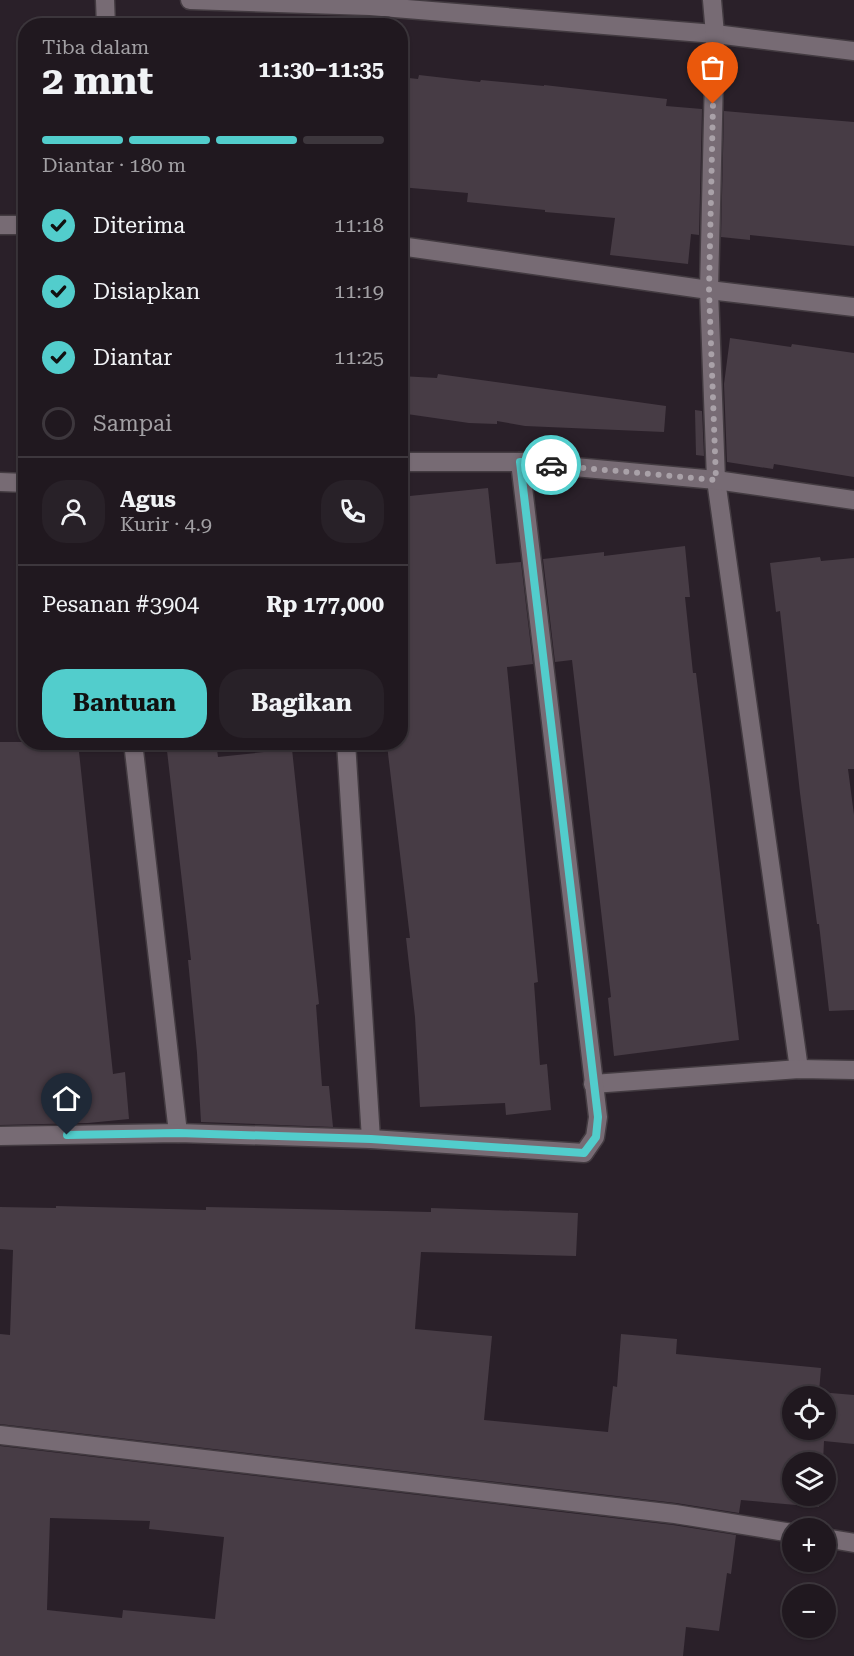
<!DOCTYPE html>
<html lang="id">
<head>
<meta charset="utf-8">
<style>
	:root { --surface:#20181f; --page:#282128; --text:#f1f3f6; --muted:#a2a0a4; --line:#3d373d; --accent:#52cdcc }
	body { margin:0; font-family:"Roboto Serif",serif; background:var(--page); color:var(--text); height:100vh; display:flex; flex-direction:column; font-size:22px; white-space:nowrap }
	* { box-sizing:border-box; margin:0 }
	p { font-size:20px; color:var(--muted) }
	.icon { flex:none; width:33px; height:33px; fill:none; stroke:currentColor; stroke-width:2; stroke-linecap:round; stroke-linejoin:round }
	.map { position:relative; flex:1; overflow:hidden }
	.details { position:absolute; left:18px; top:18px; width:390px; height:732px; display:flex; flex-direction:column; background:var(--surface); border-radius:24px; box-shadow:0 2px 4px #0004,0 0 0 2px var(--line) }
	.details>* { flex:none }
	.buttons { position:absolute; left:782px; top:1386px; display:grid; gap:12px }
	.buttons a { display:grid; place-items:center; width:54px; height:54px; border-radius:50%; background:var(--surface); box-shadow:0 2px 4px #0004,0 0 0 2px var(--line); font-size:30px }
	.pin { position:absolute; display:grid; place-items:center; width:51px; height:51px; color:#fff; margin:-62px -26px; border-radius:50% 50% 50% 0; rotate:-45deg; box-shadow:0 0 6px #0007 }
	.pin .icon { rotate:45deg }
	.courier { position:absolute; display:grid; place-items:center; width:60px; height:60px; margin:-30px; border:4px solid #52cdcc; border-radius:50%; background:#fff; color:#222; box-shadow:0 2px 8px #0007 }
	.summary em { font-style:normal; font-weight:700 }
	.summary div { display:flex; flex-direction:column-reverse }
	.summary { display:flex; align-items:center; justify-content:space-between; height:102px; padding:0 24px }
	h1 { font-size:39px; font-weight:700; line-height:45px }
	.bar { display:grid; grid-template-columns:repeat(4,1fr); gap:9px 6px; align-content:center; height:72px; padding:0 24px }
	.bar i { height:8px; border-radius:4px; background:var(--line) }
	.bar .current { background:var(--accent) }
	.bar p { grid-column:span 4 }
	.line { display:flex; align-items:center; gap:15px; padding:0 24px; border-top:2px solid var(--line) }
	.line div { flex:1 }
	.round { display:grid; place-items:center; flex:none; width:63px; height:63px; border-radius:24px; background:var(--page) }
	ol { padding:0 24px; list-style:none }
	li { display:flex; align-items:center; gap:18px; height:66px }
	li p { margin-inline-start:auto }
	li .icon { padding:6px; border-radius:50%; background:var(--accent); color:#111; stroke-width:4 }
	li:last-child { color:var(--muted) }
	li i { width:33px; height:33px; border:3px solid var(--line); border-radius:50% }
	.button { display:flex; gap:12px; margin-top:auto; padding:12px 24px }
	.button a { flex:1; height:69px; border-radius:24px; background:var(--accent); color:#111; font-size:24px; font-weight:700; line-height:69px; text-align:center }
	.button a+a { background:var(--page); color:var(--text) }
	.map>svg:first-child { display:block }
	.building { fill:#473c45; fill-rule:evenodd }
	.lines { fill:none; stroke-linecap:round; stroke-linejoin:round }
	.street-casing { stroke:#433b41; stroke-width:21 }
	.street { stroke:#776b74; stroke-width:18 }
	.done { stroke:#a9a1a8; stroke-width:6; stroke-dasharray:0 10.8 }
	.route { stroke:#52cdcc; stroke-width:8 }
</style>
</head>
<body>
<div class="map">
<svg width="854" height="1656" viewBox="0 0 854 1656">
	<rect width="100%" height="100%" fill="#2a2029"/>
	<g class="building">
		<polygon points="419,75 480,82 481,80 544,86 544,85 667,99 666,106 702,109 699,235 691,234 688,264 610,255 615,218 545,212 545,210 467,202 468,193 400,187 400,77 418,79"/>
		<polygon points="724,111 854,122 854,246 750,235 750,240 721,237"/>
		<polygon points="730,338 791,347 792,344 854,353 854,477 774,464 773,469 727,462 724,384"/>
		<polygon points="438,374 666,406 664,432 525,426 497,421 497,424 469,423 400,413 400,376 437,378"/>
		<polygon points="695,410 702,411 704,456 696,455"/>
		<polygon points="488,488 496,564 521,562 533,664 507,667 538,982 534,983 540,1065 547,1064 551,1110 506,1115 505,1103 420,1107 415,1017 406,938 410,938 387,745 400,744 400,497"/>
		<polygon points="685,546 690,597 685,597 693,673 696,673 710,786 739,1040 614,1056 608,998 611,997 572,660 555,662 543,559 604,552 604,556"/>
		<polygon points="820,557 821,561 854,558 854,769 848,769 854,815 854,1010 829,1011 819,924 817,924 800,793 780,611 776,612 770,563"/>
		<polygon points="0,742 78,742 113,1074 125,1072 129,1119 88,1123 0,1125"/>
		<polygon points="166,742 216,742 218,757 292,749 319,1004 316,1005 322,1086 329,1086 333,1127 201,1122 197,1053 188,960 191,960"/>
		<path d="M56,1206l150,4v-3l225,5v-4l147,5 -2,43 -155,-4 -6,77 77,7 -8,84 124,12 5,-46 4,1 4,-53 56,5 -1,15 145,14 -2,24 35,3v49l-30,-3 -1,21h-31v34h28l-1,11 -78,-7 -2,13 -63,-10 -676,-79v-90l10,1 3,-85 -13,-1v-42l56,1zM792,1396h33v34h-33z"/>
		<path d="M0,1446l673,79 63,10 -5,39 -4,-1 -8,58 -33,-4 -3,29h-683zM50,1518l100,3 -1,8 75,8 -9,82 -92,-9 -1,8 -75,-8z"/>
	</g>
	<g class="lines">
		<g class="street-casing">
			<g id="street">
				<polyline points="105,0 106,26"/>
				<polyline points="190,0 370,6 715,34 854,51"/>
				<polyline points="712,0 715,34 709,290 716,480 799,1069"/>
				<polyline points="0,225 26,225"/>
				<polyline points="400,246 709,290 854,307"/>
				<polyline points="400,462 520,462 716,480 854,500"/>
				<polyline points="0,482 26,483"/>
				<polyline points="133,742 178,1133"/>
				<polyline points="346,742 371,1139"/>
				<polyline points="593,1084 799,1069 854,1070"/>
				<polyline points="0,1136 178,1133 371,1139 584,1153 595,1137 598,1117 520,462"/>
				<polyline points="0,1435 675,1514 792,1533"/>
				<polyline points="825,1538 854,1543"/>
			</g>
		</g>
		<use href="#street" class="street"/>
	</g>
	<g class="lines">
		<polyline class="done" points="551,465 716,480 709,290 713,104"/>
		<polyline class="route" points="67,1135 178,1133 371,1139 584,1153 596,1137 598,1117 520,462 551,465"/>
	</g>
</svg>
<div class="buttons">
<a><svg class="icon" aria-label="locate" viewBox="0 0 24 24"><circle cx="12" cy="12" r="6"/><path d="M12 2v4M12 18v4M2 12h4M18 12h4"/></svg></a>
<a><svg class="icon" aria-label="layers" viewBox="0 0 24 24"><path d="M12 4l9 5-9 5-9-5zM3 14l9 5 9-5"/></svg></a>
<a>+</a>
<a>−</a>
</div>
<div class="pin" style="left:713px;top:104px;background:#ea580c"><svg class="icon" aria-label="bag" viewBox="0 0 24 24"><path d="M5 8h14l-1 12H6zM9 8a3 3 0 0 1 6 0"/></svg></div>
<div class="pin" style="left:67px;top:1135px;background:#1f2937"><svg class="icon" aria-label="home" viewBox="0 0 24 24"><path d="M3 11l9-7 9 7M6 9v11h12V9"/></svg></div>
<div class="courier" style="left:551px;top:465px"><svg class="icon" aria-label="car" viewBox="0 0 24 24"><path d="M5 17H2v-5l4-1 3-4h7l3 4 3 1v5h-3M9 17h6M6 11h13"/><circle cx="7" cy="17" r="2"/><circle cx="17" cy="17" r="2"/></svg></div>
<section class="details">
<div class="summary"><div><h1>2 mnt</h1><p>Tiba dalam</p></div><em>11:30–11:35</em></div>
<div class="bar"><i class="current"></i><i class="current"></i><i class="current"></i><i></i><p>Diantar · 180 m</p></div>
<ol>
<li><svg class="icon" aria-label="check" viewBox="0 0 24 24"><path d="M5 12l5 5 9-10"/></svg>Diterima<p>11:18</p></li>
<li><svg class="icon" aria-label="check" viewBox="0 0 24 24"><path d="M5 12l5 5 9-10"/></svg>Disiapkan<p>11:19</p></li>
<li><svg class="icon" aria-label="check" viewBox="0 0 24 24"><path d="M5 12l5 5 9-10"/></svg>Diantar<p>11:25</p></li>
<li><i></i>Sampai</li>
</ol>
<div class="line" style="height:108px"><a class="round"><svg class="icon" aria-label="person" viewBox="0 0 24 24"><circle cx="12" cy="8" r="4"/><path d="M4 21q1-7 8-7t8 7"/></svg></a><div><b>Agus</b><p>Kurir · 4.9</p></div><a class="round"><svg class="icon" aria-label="phone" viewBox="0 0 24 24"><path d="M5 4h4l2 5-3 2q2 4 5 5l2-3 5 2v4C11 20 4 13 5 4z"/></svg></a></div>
<div class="line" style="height:78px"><div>Pesanan #3904</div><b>Rp 177,000</b></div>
<div class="button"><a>Bantuan</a><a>Bagikan</a></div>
</section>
</div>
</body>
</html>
